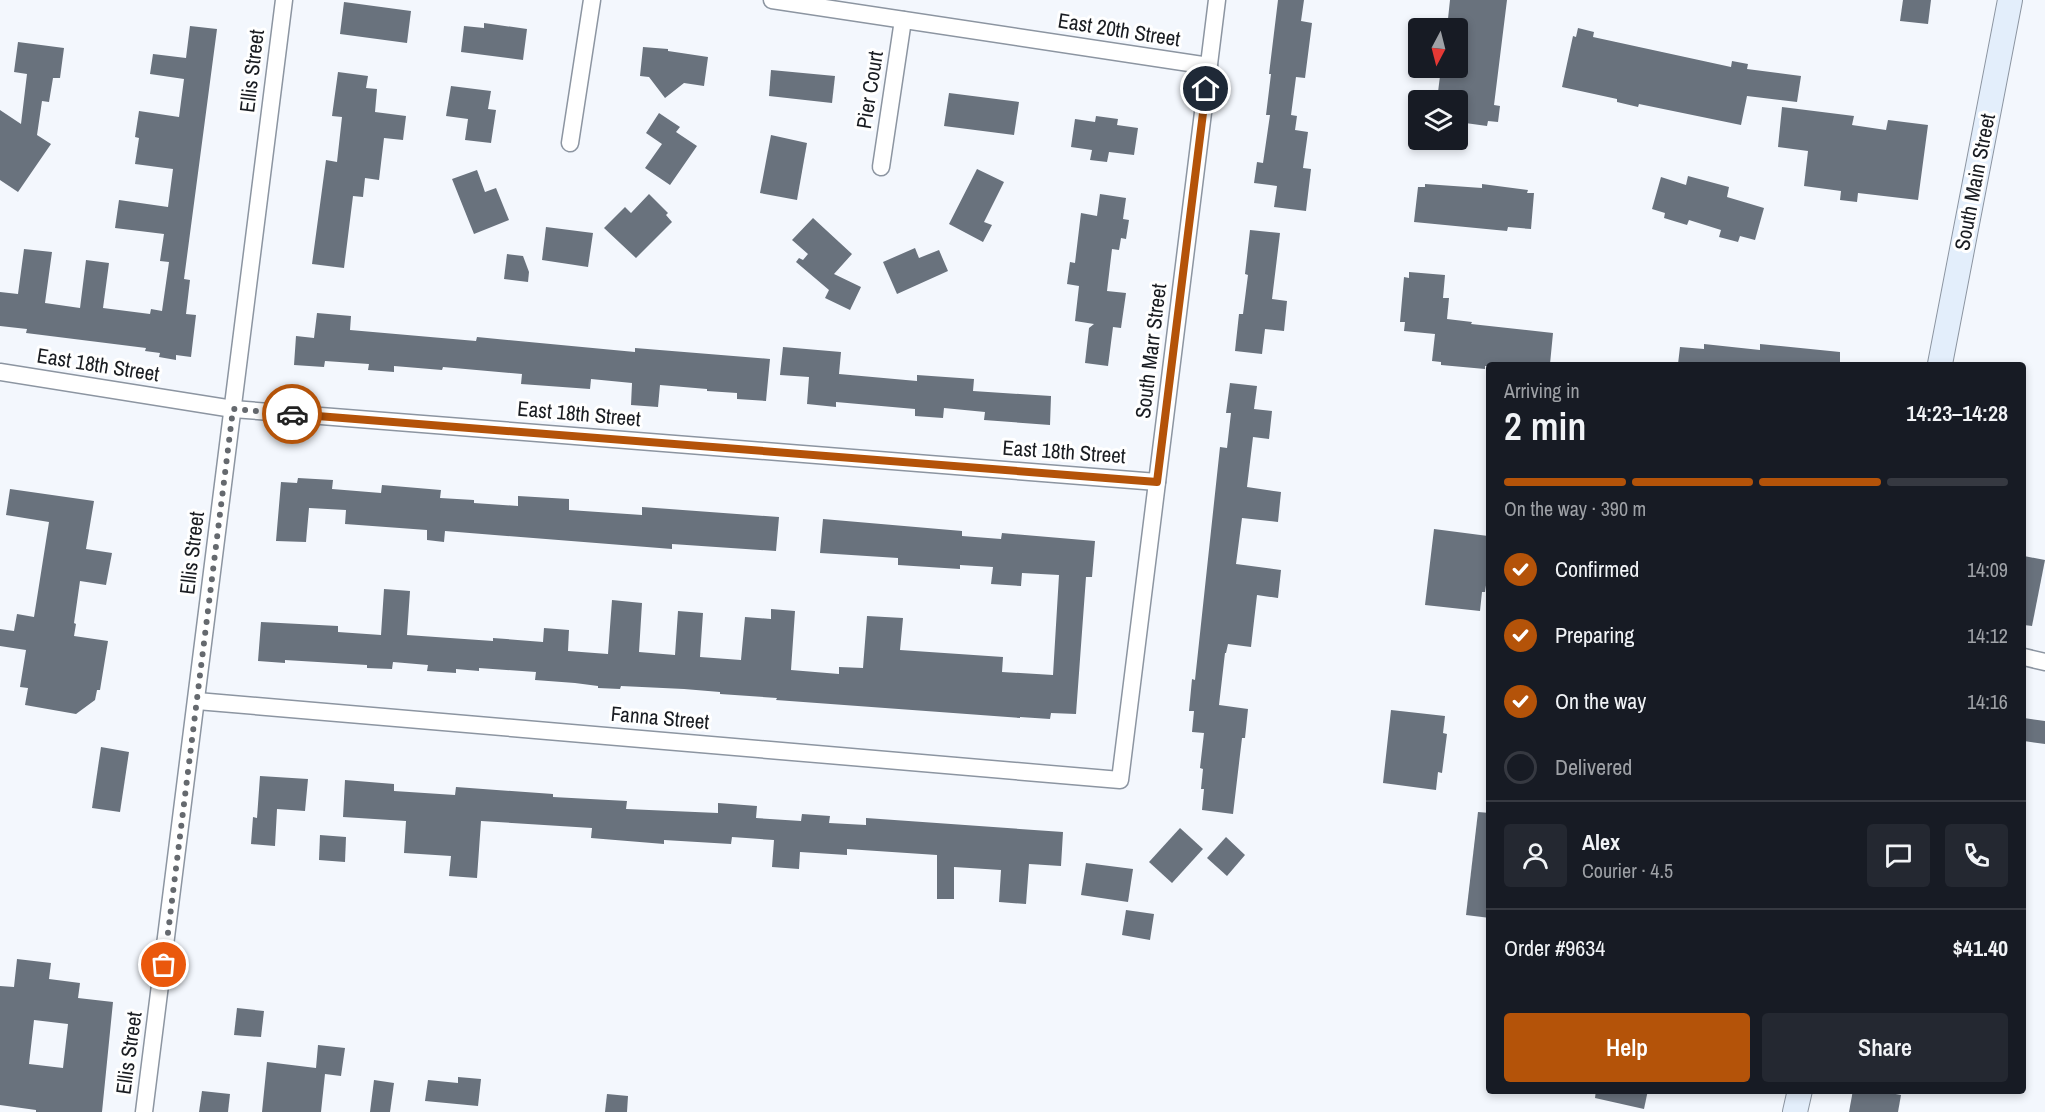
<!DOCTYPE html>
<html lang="en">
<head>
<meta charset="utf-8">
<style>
	:root { --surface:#171b24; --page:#242831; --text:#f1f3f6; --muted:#9ea1a6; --line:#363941; --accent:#b45309 }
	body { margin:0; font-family:"Archivo Narrow",sans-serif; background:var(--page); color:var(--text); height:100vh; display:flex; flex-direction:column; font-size:22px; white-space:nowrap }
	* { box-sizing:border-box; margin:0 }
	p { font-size:20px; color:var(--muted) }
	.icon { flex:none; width:33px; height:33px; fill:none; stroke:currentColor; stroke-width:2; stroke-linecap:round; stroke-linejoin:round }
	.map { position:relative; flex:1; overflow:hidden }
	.panel { position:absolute; left:1486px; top:362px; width:540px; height:732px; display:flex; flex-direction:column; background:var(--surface); border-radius:6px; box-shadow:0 3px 9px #0003 }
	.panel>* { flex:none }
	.needle { width:39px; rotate:187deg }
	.buttons { position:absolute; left:1408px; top:18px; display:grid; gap:12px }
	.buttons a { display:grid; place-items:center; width:60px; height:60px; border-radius:6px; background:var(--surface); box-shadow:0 3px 9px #0003; font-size:30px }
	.pin { position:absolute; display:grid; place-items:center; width:51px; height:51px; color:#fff; margin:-26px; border:3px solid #fff; border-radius:50%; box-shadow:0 2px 6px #0007 }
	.courier { position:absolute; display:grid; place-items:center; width:60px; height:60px; margin:-30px; border:4px solid #b45309; border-radius:50%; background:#fff; color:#222; box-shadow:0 2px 8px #0007 }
	.summary em { font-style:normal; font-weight:600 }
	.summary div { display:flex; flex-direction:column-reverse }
	.summary { display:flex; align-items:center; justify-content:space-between; height:102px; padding:0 18px }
	h1 { font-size:39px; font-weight:600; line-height:45px }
	.bar { display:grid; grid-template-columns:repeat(4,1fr); gap:9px 6px; align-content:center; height:72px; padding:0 18px }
	.bar i { height:8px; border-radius:4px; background:var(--line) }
	.bar .on { background:var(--accent) }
	.bar p { grid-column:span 4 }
	.line { display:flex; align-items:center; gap:15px; padding:0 18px; border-top:2px solid var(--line) }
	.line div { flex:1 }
	.round { display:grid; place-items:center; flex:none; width:63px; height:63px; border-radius:6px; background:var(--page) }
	ol { padding:0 18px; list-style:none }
	li { display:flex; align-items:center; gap:18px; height:66px }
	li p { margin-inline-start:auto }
	li .icon { padding:6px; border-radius:50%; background:var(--accent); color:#fff; stroke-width:4 }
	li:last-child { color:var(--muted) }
	li i { width:33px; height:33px; border:3px solid var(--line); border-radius:50% }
	.action { display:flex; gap:12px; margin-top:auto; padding:12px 18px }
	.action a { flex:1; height:69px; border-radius:6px; background:var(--accent); color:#fff; font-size:24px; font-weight:600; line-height:69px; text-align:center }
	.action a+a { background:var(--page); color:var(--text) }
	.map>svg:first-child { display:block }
	.building { fill:#69727d; fill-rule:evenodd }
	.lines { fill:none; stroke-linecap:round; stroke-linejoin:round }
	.minor-casing { stroke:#8c95a1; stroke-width:19 }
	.secondary-casing { stroke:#8c95a1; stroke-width:26 }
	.minor { stroke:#fff; stroke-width:16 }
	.secondary { stroke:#e3eefb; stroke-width:24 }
	.done { stroke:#65696e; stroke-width:6; stroke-dasharray:0 10.8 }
	.route { stroke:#b45309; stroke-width:8 }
	.labels { text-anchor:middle; stroke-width:6; stroke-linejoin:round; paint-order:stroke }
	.street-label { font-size:21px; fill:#191c21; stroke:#fff }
</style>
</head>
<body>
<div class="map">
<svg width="2045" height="1112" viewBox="0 0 2045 1112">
	<rect width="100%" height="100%" fill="#f3f7fd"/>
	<g class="building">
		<polygon points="1278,0 1304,0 1301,21 1312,23 1305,78 1296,77 1291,115 1297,116 1295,130 1308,132 1303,168 1311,169 1306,211 1274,207 1277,186 1254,183 1257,162 1263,163 1270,115 1266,115 1271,74 1269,74"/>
		<polygon points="1450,0 1507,0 1494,105 1500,106 1498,122 1488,121 1487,126 1458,122 1458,100 1437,100 1441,68 1458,68 1458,28 1447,28"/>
		<polygon points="1903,0 1931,0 1928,24 1900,21"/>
		<polygon points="344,2 411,11 407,43 340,34"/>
		<polygon points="484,23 527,29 523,60 461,52 464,26 484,28"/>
		<polygon points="190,26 217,29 184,279 190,280 186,314 196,315 191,357 176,355 176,360 159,357 160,353 145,351 146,348 26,333 27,329 0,326 0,292 18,294 24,249 52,252 45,303 80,308 86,260 109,263 103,308 150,314 151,309 162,311 169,262 160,261 164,234 115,228 119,200 168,207 173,169 135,164 139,138 135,137 139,111 179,117 184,79 150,74 153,54 186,58"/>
		<polygon points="1578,28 1594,32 1593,37 1731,67 1732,61 1748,64 1747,69 1801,76 1797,102 1747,96 1741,125 1639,104 1638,107 1617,102 1617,99 1562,87 1573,36 1576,37"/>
		<polygon points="18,42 64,48 60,78 53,78 49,102 42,101 37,135 51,144 18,192 0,180 0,110 21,124 27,74 14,72"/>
		<polygon points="643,47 668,49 668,51 708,57 704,86 684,83 665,98 649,77 640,76"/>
		<polygon points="771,70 835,76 832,103 769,96"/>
		<polygon points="338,72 368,76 366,88 377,89 375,112 406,116 403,140 384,138 379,180 365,178 363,197 353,196 344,268 312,264 326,160 337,162 342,117 332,116"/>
		<polygon points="451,86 491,91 488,109 496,110 491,143 465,140 468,119 446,116"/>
		<polygon points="949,93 1019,102 1014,135 944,126"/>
		<polygon points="1782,107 1854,116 1852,125 1886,130 1888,120 1928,125 1918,200 1858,193 1857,202 1840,200 1841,191 1804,186 1808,151 1778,147"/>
		<polygon points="659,113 680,127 676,132 697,146 670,185 645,168 662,144 646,133"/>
		<polygon points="1096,116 1118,119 1117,125 1138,128 1134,155 1109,152 1107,162 1090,160 1092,150 1071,147 1075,119 1095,122"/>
		<polygon points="771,135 807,143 797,200 760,193"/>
		<polygon points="977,169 1004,182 984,222 992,225 983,242 949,224"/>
		<polygon points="477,170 485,192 496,188 509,220 474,234 452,179"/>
		<polygon points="1688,176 1729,187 1727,197 1764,208 1755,240 1740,236 1738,242 1719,237 1721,230 1689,220 1687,225 1664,218 1665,213 1652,209 1661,177 1686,185"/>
		<polygon points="1425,184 1482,188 1482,184 1528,190 1527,193 1534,193 1531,229 1508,227 1507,231 1414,222 1418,187 1425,187"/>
		<polygon points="649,194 668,213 666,215 672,222 636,258 604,228 625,207 631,213"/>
		<polygon points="1100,194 1126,198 1123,219 1129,220 1126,239 1121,238 1119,250 1112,249 1107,291 1126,293 1121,328 1113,327 1108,366 1085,363 1089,328 1094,324 1075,321 1079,286 1067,284 1070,262 1075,263 1081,213 1097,216"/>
		<polygon points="813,218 852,254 834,274 861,287 850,310 825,298 829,290 796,262 799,258 803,260 808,254 792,240"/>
		<polygon points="546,227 593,233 588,267 542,260"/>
		<polygon points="1250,230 1280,233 1272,299 1287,301 1284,331 1265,329 1262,354 1235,351 1239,314 1243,314 1248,275 1245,274"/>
		<polygon points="915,248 919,258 939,250 948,271 897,294 883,262"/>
		<polygon points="507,254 523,256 529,272 528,282 504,279"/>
		<polygon points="1409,272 1445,275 1443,298 1449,298 1447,319 1472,322 1471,324 1553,333 1550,364 1490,364 1490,366 1485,366 1485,369 1441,365 1441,362 1432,361 1435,334 1404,331 1405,322 1400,322 1404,277 1409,278"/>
		<polygon points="317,313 351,316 350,330 476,341 477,337 635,352 635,348 770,359 766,401 737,399 737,393 707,391 707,389 660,385 658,407 631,405 632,383 591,379 590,389 521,384 522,374 443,367 442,370 394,366 394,372 368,370 369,364 325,361 324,367 294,365 296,336 314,338"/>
		<polygon points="1704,344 1760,350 1760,344 1840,352 1840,364 1678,364 1680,347 1704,349"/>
		<polygon points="783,347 841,352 839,374 917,381 917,375 974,379 973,391 1051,396 1050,425 984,420 985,412 944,408 943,418 915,416 915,409 836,402 836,407 807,404 809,377 780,375"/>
		<polygon points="1230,383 1257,386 1254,409 1272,411 1269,439 1253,437 1247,487 1281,492 1278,522 1242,518 1236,564 1281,570 1278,598 1257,595 1251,647 1228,644 1226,653 1225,653 1219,705 1248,709 1245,738 1242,738 1233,814 1202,810 1204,789 1201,789 1203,769 1200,768 1204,733 1192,732 1194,711 1189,711 1192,679 1195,680 1220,447 1227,448 1231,413 1226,413"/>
		<polygon points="298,478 333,480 332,489 381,493 382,485 441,490 440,498 474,500 474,503 518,506 518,496 569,499 569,510 642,515 642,507 779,517 776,551 672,544 672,549 445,531 444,542 427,540 427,530 345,524 346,510 309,508 306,542 276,541 281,482 297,483"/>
		<polygon points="10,489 94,501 86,549 112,553 106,585 80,581 74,623 76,624 74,636 108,641 100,690 97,690 95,700 76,714 25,705 28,688 20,687 26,650 0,646 0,629 14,631 17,614 34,617 49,522 6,515"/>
		<polygon points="823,519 962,531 962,536 1001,539 1002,533 1095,541 1092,577 1086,577 1076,714 1051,713 1050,719 1020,717 1020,718 776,700 777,698 720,694 720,692 684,689 621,686 620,689 598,688 598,686 575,683 535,680 536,672 479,668 479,671 456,669 456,673 427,671 428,665 393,662 392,669 367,668 367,665 285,660 285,663 258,661 261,622 338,626 338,632 381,635 384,589 410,591 407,635 493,641 493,638 543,642 544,628 569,630 568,651 608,654 612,600 642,603 639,652 675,655 678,611 703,613 700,657 741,660 745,617 771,619 771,609 795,611 791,670 839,674 839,667 863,668 867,616 903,618 900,650 1003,657 1002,672 1053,675 1059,575 1022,573 1021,586 991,584 993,567 960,565 960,569 898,565 898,558 820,553"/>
		<polygon points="1434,529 1488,536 1486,556 1490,558 1485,592 1482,592 1480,611 1425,605"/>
		<polygon points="2024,556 2045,560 2032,626 2024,625"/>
		<polygon points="1391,710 1445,716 1443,733 1447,734 1442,773 1438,772 1436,790 1383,783"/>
		<polygon points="2024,718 2045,721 2045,744 2024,741"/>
		<polygon points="101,747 129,752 120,812 92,808"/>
		<polygon points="260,776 308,779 305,811 277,809 275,846 251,844 253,817 257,818"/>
		<polygon points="345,780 394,784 394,791 455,795 456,787 553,794 553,797 627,801 626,809 718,813 718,803 757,806 756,818 801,821 802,814 830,816 829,823 866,825 866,818 1063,832 1061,866 1029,864 1026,904 999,902 1001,870 954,867 954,899 937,899 937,855 847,849 847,855 800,852 799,869 772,867 774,840 732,837 731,844 664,840 664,844 591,838 592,828 481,821 477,878 449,876 451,856 404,853 406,821 343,817"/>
		<polygon points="1478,812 1490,813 1490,918 1466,915"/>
		<polygon points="1180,828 1203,849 1172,883 1149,862"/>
		<polygon points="320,835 346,837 345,862 319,860"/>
		<polygon points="1226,837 1245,855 1227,876 1207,858"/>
		<polygon points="1086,863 1133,869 1128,902 1081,895"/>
		<polygon points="1126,910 1154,914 1150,940 1122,935"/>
		<path d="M17,959l34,4 -2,16 31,4 -2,15 35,4 -11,110h-66v-2l-36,-5v-119l14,1zM34,1020l34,4 -5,44 -34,-4z"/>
		<polygon points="237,1008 264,1011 261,1037 234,1035"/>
		<polygon points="318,1045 345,1048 341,1076 325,1074 321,1112 262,1112 267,1062 316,1068"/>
		<polygon points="458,1077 481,1079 478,1106 425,1101 428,1080 458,1083"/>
		<polygon points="374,1080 394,1083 390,1112 370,1112"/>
		<polygon points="1596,1090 1648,1090 1644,1109 1595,1098"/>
		<polygon points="1853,1090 1874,1090 1901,1095 1898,1112 1849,1112"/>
		<polygon points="202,1091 230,1094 228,1112 199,1112"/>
		<polygon points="607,1094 628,1096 627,1112 605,1112"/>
	</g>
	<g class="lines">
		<g class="minor-casing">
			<g id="minor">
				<polyline points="772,0 1209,66"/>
				<polyline points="570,143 592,0"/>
				<polyline points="881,167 903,20"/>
				<polyline points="0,372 233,409 1157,482"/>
				<polyline points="2024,657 2045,662"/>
				<polyline points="197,701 1120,780 1217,0"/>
				<polyline points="144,1112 284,0"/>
			</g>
		</g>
		<g class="secondary-casing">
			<g id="secondary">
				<polyline points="1940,364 2010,0"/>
				<polyline points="1795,1112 1800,1090"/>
			</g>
		</g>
		<use href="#minor" class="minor"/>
		<use href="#secondary" class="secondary"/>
	</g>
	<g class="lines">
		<polyline class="done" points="164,965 233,409 292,414"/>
		<polyline class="route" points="292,414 1157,482 1206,89"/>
	</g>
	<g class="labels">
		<g class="street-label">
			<text transform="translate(1119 30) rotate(9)" y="7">East 20th Street</text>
			<text transform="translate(252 71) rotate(-83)" y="7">Ellis Street</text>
			<text transform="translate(870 90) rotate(-81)" y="7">Pier Court</text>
			<text transform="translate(1975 182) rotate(-79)" y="7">South Main Street</text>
			<text transform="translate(1151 351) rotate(-83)" y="7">South Marr Street</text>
			<text transform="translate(98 365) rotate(9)" y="7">East 18th Street</text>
			<text transform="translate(579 414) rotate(5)" y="7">East 18th Street</text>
			<text transform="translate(1064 452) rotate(4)" y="7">East 18th Street</text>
			<text transform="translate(192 553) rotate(-83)" y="7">Ellis Street</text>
			<text transform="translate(660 718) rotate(5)" y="7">Fanna Street</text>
			<text transform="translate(129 1053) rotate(-82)" y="7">Ellis Street</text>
		</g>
	</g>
</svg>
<div class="buttons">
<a><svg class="needle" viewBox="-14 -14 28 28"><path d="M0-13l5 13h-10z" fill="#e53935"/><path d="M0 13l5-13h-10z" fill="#9ea1a6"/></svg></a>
<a><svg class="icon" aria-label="layers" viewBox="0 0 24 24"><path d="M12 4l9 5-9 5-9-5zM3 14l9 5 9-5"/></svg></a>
</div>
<div class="pin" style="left:164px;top:965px;background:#ea580c"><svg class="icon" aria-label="bag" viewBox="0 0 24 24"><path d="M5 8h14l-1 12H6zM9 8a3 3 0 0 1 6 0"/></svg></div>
<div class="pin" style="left:1206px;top:89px;background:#1f2937"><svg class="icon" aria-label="home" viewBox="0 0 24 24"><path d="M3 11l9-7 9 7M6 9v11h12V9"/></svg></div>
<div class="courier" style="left:292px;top:414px"><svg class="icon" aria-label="car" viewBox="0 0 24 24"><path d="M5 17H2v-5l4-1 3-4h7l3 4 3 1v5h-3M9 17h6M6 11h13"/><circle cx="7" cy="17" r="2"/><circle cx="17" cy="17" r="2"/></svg></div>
<section class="panel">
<div class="summary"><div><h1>2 min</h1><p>Arriving in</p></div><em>14:23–14:28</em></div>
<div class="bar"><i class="on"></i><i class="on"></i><i class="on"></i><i></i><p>On the way · 390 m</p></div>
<ol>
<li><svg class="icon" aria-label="check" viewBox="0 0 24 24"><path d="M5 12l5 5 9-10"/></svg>Confirmed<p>14:09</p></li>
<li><svg class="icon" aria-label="check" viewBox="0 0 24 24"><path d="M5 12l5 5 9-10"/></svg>Preparing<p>14:12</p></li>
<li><svg class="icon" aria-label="check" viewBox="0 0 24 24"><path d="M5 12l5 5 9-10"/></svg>On the way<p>14:16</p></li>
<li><i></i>Delivered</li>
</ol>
<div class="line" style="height:108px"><a class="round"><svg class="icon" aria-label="person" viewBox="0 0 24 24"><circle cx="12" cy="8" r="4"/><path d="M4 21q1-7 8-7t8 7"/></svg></a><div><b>Alex</b><p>Courier · 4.5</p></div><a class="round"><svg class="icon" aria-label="chat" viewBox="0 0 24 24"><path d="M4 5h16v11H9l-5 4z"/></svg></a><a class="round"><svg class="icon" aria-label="phone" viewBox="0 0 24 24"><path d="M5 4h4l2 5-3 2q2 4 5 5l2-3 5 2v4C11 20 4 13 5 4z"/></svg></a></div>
<div class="line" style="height:78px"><div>Order #9634</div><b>$41.40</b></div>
<div class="action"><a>Help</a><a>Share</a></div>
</section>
</div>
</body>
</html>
